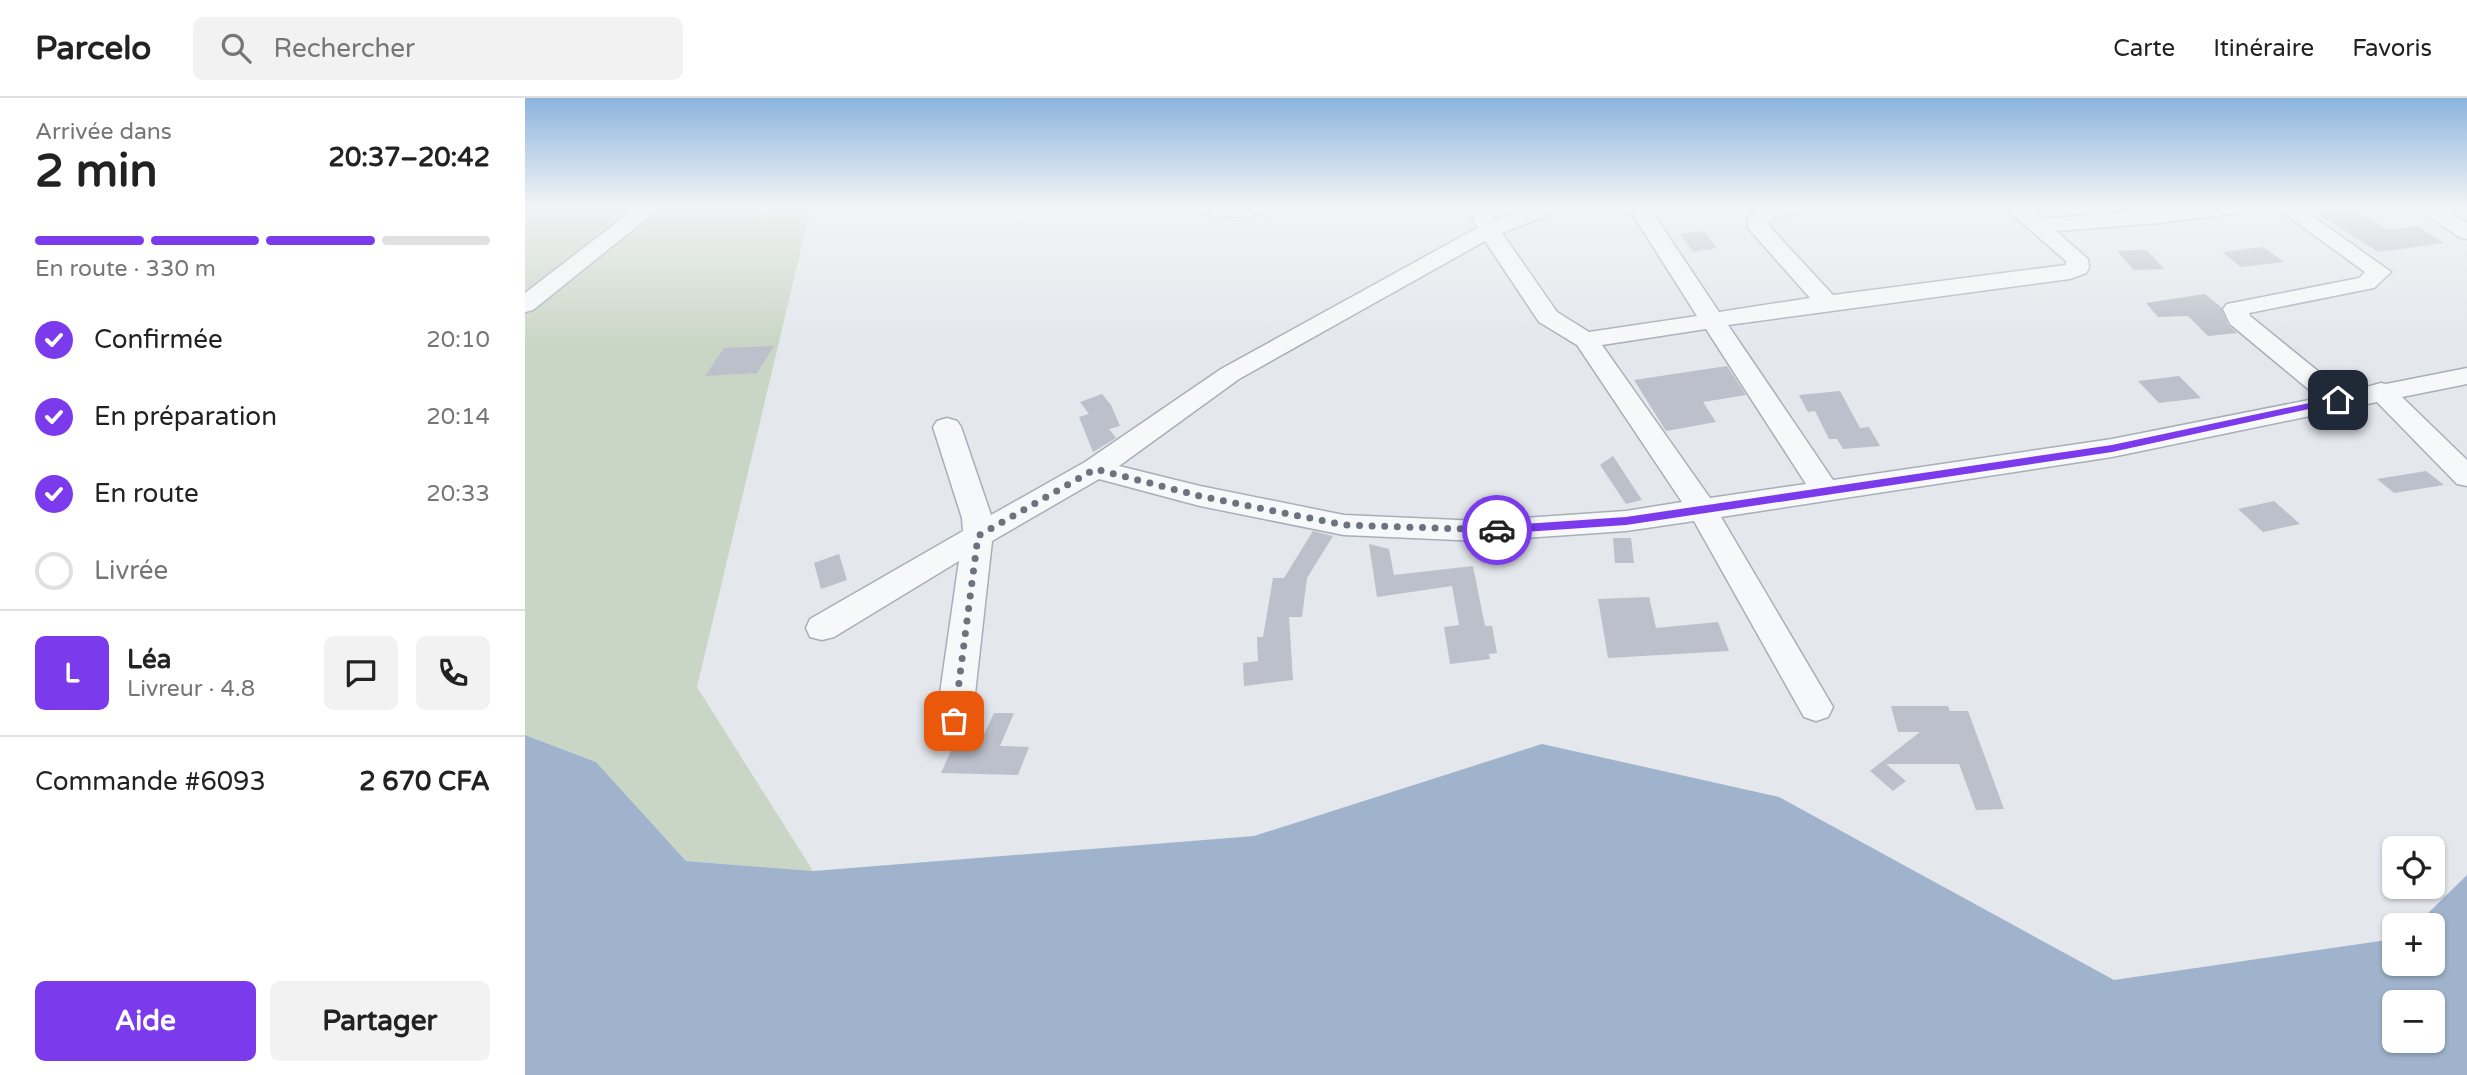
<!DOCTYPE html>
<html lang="fr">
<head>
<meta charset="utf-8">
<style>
	:root { --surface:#fff; --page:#f2f2f2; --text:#222; --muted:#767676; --line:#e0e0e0; --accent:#7c3aed }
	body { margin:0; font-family:"Varela Round",sans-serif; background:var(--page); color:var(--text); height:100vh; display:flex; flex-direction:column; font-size:26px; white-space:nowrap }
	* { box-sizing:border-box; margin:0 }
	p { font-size:23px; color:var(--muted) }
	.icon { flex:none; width:38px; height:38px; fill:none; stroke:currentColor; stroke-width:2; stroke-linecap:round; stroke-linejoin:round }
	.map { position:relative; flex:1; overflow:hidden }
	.panel { display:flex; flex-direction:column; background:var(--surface); width:525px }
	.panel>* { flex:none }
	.tools { position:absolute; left:1857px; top:738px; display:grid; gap:14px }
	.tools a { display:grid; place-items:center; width:63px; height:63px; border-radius:10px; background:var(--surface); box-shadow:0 2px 5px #0004; font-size:35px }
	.pin { position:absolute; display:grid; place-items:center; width:60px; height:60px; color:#fff; margin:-30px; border-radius:14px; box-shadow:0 4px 10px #0006 }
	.courier { position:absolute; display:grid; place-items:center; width:70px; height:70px; margin:-35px; border:5px solid #7c3aed; border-radius:50%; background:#fff; color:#222; box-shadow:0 2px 9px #0007 }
	.summary em { font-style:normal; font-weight:700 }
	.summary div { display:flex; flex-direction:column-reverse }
	.summary { display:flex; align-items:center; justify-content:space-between; height:119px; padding:0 35px }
	h1 { font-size:46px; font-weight:700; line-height:52px }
	.bar { display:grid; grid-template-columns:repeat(4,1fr); gap:10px 7px; align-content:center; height:84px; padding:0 35px }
	.bar i { height:9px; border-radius:5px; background:var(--line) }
	.bar .on { background:var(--accent) }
	.bar p { grid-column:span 4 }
	.line { display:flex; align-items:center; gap:18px; padding:0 35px; border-top:2px solid var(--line) }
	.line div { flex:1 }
	.round { display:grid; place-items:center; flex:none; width:74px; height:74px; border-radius:10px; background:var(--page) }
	ol { padding:0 35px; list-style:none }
	li { display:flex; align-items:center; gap:21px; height:77px }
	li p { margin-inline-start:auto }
	li .icon { padding:7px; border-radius:50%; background:var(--accent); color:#fff; stroke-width:4 }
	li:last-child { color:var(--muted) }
	li i { width:38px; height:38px; border:4px solid var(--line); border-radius:50% }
	.primary-button { display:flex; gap:14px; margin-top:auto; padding:14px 35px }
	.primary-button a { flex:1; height:80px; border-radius:10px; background:var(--accent); color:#fff; font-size:28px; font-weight:700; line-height:80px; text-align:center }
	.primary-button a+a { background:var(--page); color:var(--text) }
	header { display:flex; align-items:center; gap:42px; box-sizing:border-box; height:98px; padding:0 35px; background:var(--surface); border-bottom:2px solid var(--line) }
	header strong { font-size:33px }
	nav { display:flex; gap:38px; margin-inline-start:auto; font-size:24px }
	.search { width:490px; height:63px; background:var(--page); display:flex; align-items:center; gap:18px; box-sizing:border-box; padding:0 24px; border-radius:10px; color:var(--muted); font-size:26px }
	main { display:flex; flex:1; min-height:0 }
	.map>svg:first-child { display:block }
	.green { fill:#c9d6c5 }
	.water { fill:#9fb4cc; fill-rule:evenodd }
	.building { fill:#bbc0ca }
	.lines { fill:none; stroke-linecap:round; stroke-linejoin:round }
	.minor-casing { stroke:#a9aeb7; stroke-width:3 }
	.minor { fill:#f7f8fa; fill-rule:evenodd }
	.route { fill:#7c3aed }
	.done { stroke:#6c737f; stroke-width:7; stroke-dasharray:0 12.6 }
</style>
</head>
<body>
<header>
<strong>Parcelo</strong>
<div class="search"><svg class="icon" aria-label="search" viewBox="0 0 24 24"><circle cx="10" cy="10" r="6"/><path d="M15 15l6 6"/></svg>Rechercher</div>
<nav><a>Carte</a><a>Itinéraire</a><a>Favoris</a></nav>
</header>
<main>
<section class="panel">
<div class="summary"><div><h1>2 min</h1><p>Arrivée dans</p></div><em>20:37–20:42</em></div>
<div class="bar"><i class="on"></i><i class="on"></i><i class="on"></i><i></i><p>En route · 330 m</p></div>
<ol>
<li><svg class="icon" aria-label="check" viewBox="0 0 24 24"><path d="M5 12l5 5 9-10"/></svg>Confirmée<p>20:10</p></li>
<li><svg class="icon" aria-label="check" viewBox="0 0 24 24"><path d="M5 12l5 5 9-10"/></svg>En préparation<p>20:14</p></li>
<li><svg class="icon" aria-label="check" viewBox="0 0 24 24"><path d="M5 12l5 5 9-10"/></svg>En route<p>20:33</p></li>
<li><i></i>Livrée</li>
</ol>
<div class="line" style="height:126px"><b class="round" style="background:var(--accent);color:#fff">L</b><div><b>Léa</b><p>Livreur · 4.8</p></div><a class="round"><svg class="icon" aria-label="chat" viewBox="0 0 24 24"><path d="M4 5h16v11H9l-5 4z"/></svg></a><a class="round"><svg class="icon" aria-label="phone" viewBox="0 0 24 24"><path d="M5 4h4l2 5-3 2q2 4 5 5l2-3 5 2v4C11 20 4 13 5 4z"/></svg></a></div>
<div class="line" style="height:91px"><div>Commande #6093</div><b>2 670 CFA</b></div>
<div class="primary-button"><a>Aide</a><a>Partager</a></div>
</section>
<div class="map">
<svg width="1942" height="977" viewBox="0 0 1942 977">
	<rect width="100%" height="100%" fill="#e4e7ec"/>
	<polygon class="green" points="0,109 286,109 172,589 288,773 161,763 71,664 0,637"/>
	<path class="water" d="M0,637l71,27 90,99 127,10 441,-35 288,-92 237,53 335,183 280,-41v25h39v-38h-18l52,-51v200h-1942zM1869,905h39v38h-39z"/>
	<g class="building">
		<polygon points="1827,109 1863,132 1893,128 1919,145 1853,154 1790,114"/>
		<polygon points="1179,133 1192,150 1168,154 1155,136"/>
		<polygon points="1738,149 1759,164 1716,169 1697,154"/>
		<polygon points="1622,152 1639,171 1609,172 1592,153"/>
		<polygon points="1680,196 1696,209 1703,227 1712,235 1683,238 1663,218 1633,219 1621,205"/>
		<polygon points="249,248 232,275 180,278 199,250"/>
		<polygon points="1202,268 1221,297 1178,304 1191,324 1141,333 1109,282"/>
		<polygon points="1654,278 1676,300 1634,305 1613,283"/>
		<polygon points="1315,293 1335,330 1344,329 1355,348 1318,351 1312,341 1304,341 1290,313 1283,314 1274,297"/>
		<polygon points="577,296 586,307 595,328 584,331 591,340 568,354 554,319 564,316 555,304"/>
		<polygon points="1088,358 1117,402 1101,406 1075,367"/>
		<polygon points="1901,373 1919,387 1869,395 1852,381"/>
		<polygon points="1749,403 1775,426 1738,434 1713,411"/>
		<polygon points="788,433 808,438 782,480 777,519 764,519 768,582 719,588 718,565 733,563 732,539 738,539 748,480 759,480"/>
		<polygon points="1088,440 1106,440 1109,465 1090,465"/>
		<polygon points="844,446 864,451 869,477 948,468 960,528 967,528 972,555 964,556 965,561 925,566 919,529 934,527 927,488 852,499"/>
		<polygon points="314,456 322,482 296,491 289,465"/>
		<polygon points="1124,499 1131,530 1193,524 1204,553 1083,560 1073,501"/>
		<polygon points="1366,608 1423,608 1425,613 1443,613 1479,711 1451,712 1434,666 1361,666 1381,683 1368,693 1345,673 1395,634 1373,634"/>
		<polygon points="469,615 489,615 475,648 504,649 493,677 416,675 429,646 454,647"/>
	</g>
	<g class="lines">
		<g class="minor-casing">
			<g id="minor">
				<polygon points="112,109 136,109 8,212 0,214 0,195"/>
				<path d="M664,109h87l-3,4c-32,8 -50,8 -81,0z"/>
				<path d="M943,109h21l6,13 36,-13h31l-3,4 -57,22 55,79 32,20 108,-16 -69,-109h21l70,105 91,-14 -62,-70 -1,-10 15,-11h44l-3,4 -25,5 -9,5 1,6 63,68 233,-30v-4l-62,-54h24l14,12 142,-12h63l-3,4 -7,2 -78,10 -103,8 32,28 1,9 -3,5 -16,6 -342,46 105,155 279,-41 207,-41 -89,-74 -7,-15 4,-5 132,-26 6,-6 -90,-65h25l91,65 -17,16 -125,25 1,3 95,77 36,-10 5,1 81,-16v16l-65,13 65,63v26l-10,-2 -80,-82 -265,55 -391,60 112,190 -5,10 -12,4 -12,-4 -110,-196 -68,10 -146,10 -136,-6 -144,-29 -101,-27 -107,62 -20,180 -6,10 -12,4 -12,-4 -6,-10 23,-160 -125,76 -12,3 -12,-3 -4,-9 4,-9 153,-88 -1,-13 -29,-91 4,-6 10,-3 10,3 4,6 30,88 94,-53 136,-93 256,-141zM960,143l54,81 38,23 105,157 -56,9 -146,10 -136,-6 -144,-29 -81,-20 120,-87zM1181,231l100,155 -96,14 -108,-153z"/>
				<polygon points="1889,109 1915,109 1942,125 1942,141 1934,139"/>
			</g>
		</g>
		<use href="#minor" class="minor"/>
	</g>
	<linearGradient id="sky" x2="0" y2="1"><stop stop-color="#8bb4dd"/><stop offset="0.44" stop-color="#f3f4f6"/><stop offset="1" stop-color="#f3f4f6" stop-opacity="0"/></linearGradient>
	<rect width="1942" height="246" fill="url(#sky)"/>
	<polygon class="route" points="1813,299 1818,302 1816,304 1587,354 1101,427 972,436 967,432 972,428 1101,419 1587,347"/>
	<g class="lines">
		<polyline class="done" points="429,623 453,438 570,371 675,398 819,427 972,432"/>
	</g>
</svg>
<div class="tools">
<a><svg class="icon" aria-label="locate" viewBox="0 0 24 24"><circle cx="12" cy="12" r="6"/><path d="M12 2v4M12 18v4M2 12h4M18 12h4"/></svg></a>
<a>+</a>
<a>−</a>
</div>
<div class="pin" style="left:429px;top:623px;background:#ea580c"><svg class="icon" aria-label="bag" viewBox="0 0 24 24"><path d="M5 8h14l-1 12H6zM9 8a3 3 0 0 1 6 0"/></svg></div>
<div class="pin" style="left:1813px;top:302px;background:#1f2937"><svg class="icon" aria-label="home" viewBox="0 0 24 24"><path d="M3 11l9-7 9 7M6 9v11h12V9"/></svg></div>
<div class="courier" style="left:972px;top:432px"><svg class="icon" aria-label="car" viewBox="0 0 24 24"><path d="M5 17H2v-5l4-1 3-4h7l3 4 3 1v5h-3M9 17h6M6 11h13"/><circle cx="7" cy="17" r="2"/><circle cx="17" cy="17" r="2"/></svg></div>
</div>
</main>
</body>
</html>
